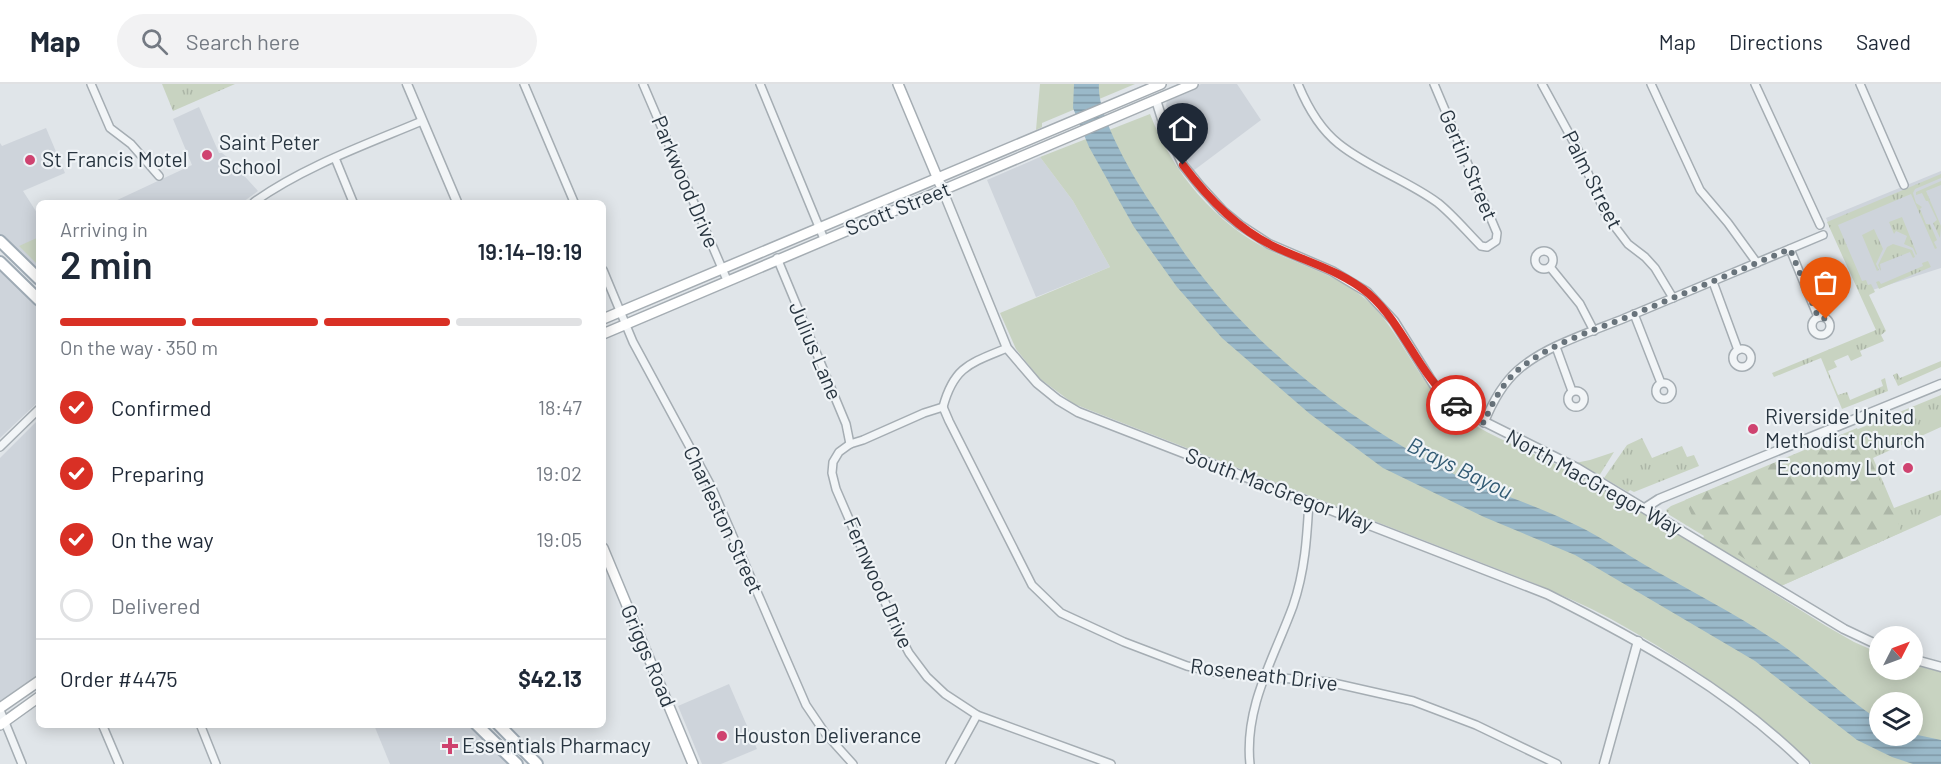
<!DOCTYPE html>
<html lang="en">
<head>
<meta charset="utf-8">
<style>
	:root { --surface:#fff; --page:#f2f2f3; --text:#1f2937; --muted:#747a83; --line:#e0e1e3; --accent:#d93025 }
	body { margin:0; font-family:Barlow,sans-serif; background:var(--page); color:var(--text); height:100vh; display:flex; flex-direction:column; font-size:22px; white-space:nowrap }
	* { box-sizing:border-box; margin:0 }
	p { font-size:20px; color:var(--muted) }
	.icon { flex:none; width:33px; height:33px; fill:none; stroke:currentColor; stroke-width:2; stroke-linecap:round; stroke-linejoin:round }
	.map { position:relative; flex:1; overflow:hidden }
	.sheet { position:absolute; left:36px; top:116px; width:570px; height:528px; display:flex; flex-direction:column; background:var(--surface); border-radius:9px; box-shadow:0 3px 15px #0003 }
	.sheet>* { flex:none }
	.needle { width:39px; rotate:48deg }
	.controls { position:absolute; left:1869px; top:542px; display:grid; gap:12px }
	.controls a { display:grid; place-items:center; width:54px; height:54px; border-radius:50%; background:var(--surface); box-shadow:0 3px 15px #0003; font-size:30px }
	.pin { position:absolute; display:grid; place-items:center; width:51px; height:51px; color:#fff; margin:-62px -26px; border-radius:50% 50% 50% 0; rotate:-45deg; box-shadow:0 0 6px #0007 }
	.pin .icon { rotate:45deg }
	.courier { position:absolute; display:grid; place-items:center; width:60px; height:60px; margin:-30px; border:4px solid #d93025; border-radius:50%; background:#fff; color:#222; box-shadow:0 2px 8px #0007 }
	.overview em { font-style:normal; font-weight:600 }
	.overview div { display:flex; flex-direction:column-reverse }
	.overview { display:flex; align-items:center; justify-content:space-between; height:102px; padding:0 24px }
	h1 { font-size:39px; font-weight:600; line-height:45px }
	.bar { display:grid; grid-template-columns:repeat(4,1fr); gap:9px 6px; align-content:center; height:72px; padding:0 24px }
	.bar i { height:8px; border-radius:4px; background:var(--line) }
	.bar .active { background:var(--accent) }
	.bar p { grid-column:span 4 }
	.line { display:flex; align-items:center; gap:15px; padding:0 24px; border-top:2px solid var(--line) }
	.line div { flex:1 }
	ol { padding:0 24px; list-style:none }
	li { display:flex; align-items:center; gap:18px; height:66px }
	li p { margin-inline-start:auto }
	li .icon { padding:6px; border-radius:50%; background:var(--accent); color:#fff; stroke-width:4 }
	li:last-child { color:var(--muted) }
	li i { width:33px; height:33px; border:3px solid var(--line); border-radius:50% }
	header { display:flex; align-items:center; gap:36px; box-sizing:border-box; height:84px; padding:0 30px; background:var(--surface); border-bottom:2px solid var(--line) }
	header strong { font-size:28px }
	nav { display:flex; gap:33px; margin-inline-start:auto; font-size:21px }
	.search { width:420px; height:54px; background:var(--page); display:flex; align-items:center; gap:15px; box-sizing:border-box; padding:0 21px; border-radius:33px; color:var(--muted); font-size:22px }
	.map>svg:first-child { display:block }
	.built { fill:#ced4db }
	.grass { fill:url(#grass-tufts) }
	.forest { fill:url(#forest-firs) }
	.park { fill:#c8d3c1; fill-rule:evenodd }
	.water { fill:url(#water-rules) }
	.lines { fill:none; stroke-linecap:round; stroke-linejoin:round }
	.minor-casing { stroke:#a5adb3; stroke-width:10 }
	.tertiary-casing { stroke:#a5adb3; stroke-width:11 }
	.secondary-casing { stroke:#a5adb3; stroke-width:12 }
	.primary-casing { stroke:#9fabb5; stroke-width:14 }
	.minor { stroke:#f2f5f7; stroke-width:7 }
	.tertiary { stroke:#f2f5f7; stroke-width:8 }
	.secondary { stroke:#fff; stroke-width:9 }
	.primary { stroke:#fff; stroke-width:10 }
	.done { stroke:#68737b; stroke-width:6; stroke-dasharray:0 10.8 }
	.route { stroke:#d93025; stroke-width:8 }
	.poi-dot { fill:#cf4370; stroke:#eff3f6; stroke-width:2 }
	.labels { text-anchor:middle; stroke-width:4.5; stroke-linejoin:round; paint-order:stroke }
	.poi-label { font-size:21px; fill:#283540; stroke:#eff3f6; text-anchor:start }
	.street-label { font-size:21px; fill:#283540; stroke:#eff3f6 }
	.water-label { font-size:22px; font-style:italic; fill:#325b74; stroke:#eff3f6 }
</style>
</head>
<body>
<header>
<strong>Map</strong>
<div class="search"><svg class="icon" aria-label="search" viewBox="0 0 24 24"><circle cx="10" cy="10" r="6"/><path d="M15 15l6 6"/></svg>Search here</div>
<nav><a>Map</a><a>Directions</a><a>Saved</a></nav>
</header>
<div class="map">
<svg width="1941" height="680" viewBox="0 0 1941 680">
	<defs>
		<pattern id="grass-tufts" width="24" height="20" patternUnits="userSpaceOnUse" patternTransform="scale(1.5)"><rect width="24" height="20" fill="#c8d3c1"/><path d="M3 7l-1-3M5 7V3M7 7l1-3M15 17l-1-3M17 17v-4M19 17l1-3" fill="none" stroke="#acb6a7"/></pattern>
		<pattern id="forest-firs" width="22" height="20" patternUnits="userSpaceOnUse" patternTransform="scale(1.5)"><rect width="22" height="20" fill="#c8d3c1"/><path d="M5 1l3.5 6h-7zM16 11l3.5 6h-7z" fill="#acb6a7"/></pattern>
		<pattern id="water-rules" width="6" height="5" patternUnits="userSpaceOnUse" patternTransform="scale(1.5)"><rect width="6" height="5" fill="#9ab9c9"/><path d="M0 2.5h6" fill="none" stroke="#7e97a5"/></pattern>
	</defs>
	<rect width="100%" height="100%" fill="#e0e5e9"/>
	<g class="built">
		<polygon points="1201,0 1237,0 1261,36 1193,87 1178,57 1166,21 1167,17 1175,11"/>
		<polygon points="199,23 219,69 222,69 227,73 258,107 243,118 113,118 192,81 173,35"/>
		<polygon points="46,44 65,89 23,107 39,132 39,188 0,150 0,59 2,62"/>
		<polygon points="1040,73 1073,117 1110,183 1036,213 987,96"/>
		<polygon points="1941,87 1941,184 1860,210 1826,134"/>
		<polygon points="0,185 39,223 39,317 0,354"/>
		<polygon points="39,335 39,593 0,621 0,374"/>
		<polygon points="729,600 757,665 721,680 702,680 678,622"/>
		<polygon points="374,641 468,641 509,680 390,680"/>
	</g>
	<g class="grass">
		<polygon points="162,0 235,0 173,27"/>
		<polygon points="1941,90 1941,94 1915,105 1913,109 1916,119 1922,123 1920,125 1926,140 1930,140 1937,156 1934,158 1937,164 1935,165 1911,110 1838,141 1862,197 1866,196 1868,201 1871,200 1875,208 1869,211 1886,247 1881,251 1884,257 1860,267 1862,272 1851,277 1848,271 1834,277 1837,283 1828,287 1838,311 1847,308 1850,316 1883,302 1881,296 1885,294 1888,307 1842,325 1821,274 1774,293 1772,289 1876,246 1827,138"/>
		<polygon points="1941,97 1941,101 1926,107 1941,142 1940,154 1933,139 1937,136 1928,117 1926,117 1922,109 1916,111 1916,108"/>
		<polygon points="1902,133 1917,170 1916,171 1913,164 1904,160 1907,152 1896,147 1894,150 1889,138"/>
		<polygon points="1874,145 1883,165 1876,180 1879,186 1877,187 1862,151"/>
		<polygon points="1893,160 1912,166 1915,173 1913,174 1910,168 1880,180 1881,187 1878,181 1887,163"/>
		<polygon points="1928,177 1931,183 1879,205 1876,198 1879,197 1881,200 1923,182 1922,179"/>
		<polygon points="1941,277 1941,283 1898,302 1893,291 1897,289 1900,294"/>
		<polygon points="1941,311 1941,343 1873,374 1894,424 1941,406 1941,431 1781,502 1703,454 1704,452 1668,430 1666,426 1671,422"/>
		<polygon points="1642,354 1652,374 1682,362 1687,373 1694,371 1699,382 1634,408 1630,406 1628,408 1604,394 1627,361"/>
		<polygon points="1614,368 1599,392 1575,379 1590,376"/>
	</g>
	<polygon class="forest" points="1857,344 1902,448 1783,501 1701,445 1693,434 1685,416"/>
	<g class="park">
		<polygon points="1040,0 1135,0 1042,39 1042,43 1036,46"/>
		<path d="M1150,30c23,59 65,110 123,138 28,13 58,22 82,39 44,30 56,86 97,119 36,28 88,44 129,67 83,47 163,98 245,149l28,16 25,11 1,16h32l1,-4 28,7v92h-129c-60,-57 -128,-105 -201,-145 -24,-13 -50,-24 -75,-35l-462,-180 -35,-26 -23,-29 -16,-36 110,-46 -37,-66 -33,-44zM1880,618h32v33h-32z"/>
		<polygon points="39,153 39,182 19,162"/>
	</g>
	<path class="water" d="M1074,0h25c-3,30 34,93 51,118 12,17 23,35 35,52 64,88 153,159 249,210 46,25 97,38 144,62 23,11 45,26 67,39 44,25 89,48 131,76 36,24 67,56 103,79l1,15 33,-1 28,6v24h-28l-21,-7 -35,-17 -102,-79 -180,-106 -91,-38 -101,-49 -73,-54 -88,-76 -45,-51 -43,-60 -45,-80 -16,-39z"/>
	<g class="lines">
		<g class="minor-casing">
			<g id="minor">
				<polyline points="91,0 110,44 131,60 159,92"/>
				<polyline points="524,0 574,118"/>
				<polyline points="643,0 727,196"/>
				<polyline points="760,0 824,155"/>
				<path d="M1298,0c9,22 22,45 41,60 30,24 68,36 99,59 15,12 29,29 43,43l6,1 9,-6 1,-8 -63,-149"/>
				<polyline points="1542,0 1578,66 1606,131 1628,160 1645,173 1655,184 1673,214"/>
				<polyline points="1651,0 1700,106 1728,139 1757,179"/>
				<polyline points="1755,0 1820,141"/>
				<polyline points="1860,0 1904,101"/>
				<polyline points="335,74 353,118"/>
				<path d="M254,118c51,-36 111,-57 168,-81"/>
				<polyline points="1790,165 1818,233"/>
				<circle cx="1544" cy="176" r="9"/>
				<polyline points="777,174 846,340 850,360"/>
				<polyline points="1550,183 1580,220 1594,247"/>
				<polyline points="603,186 633,258 712,404 806,621 825,649 853,680"/>
				<polyline points="1713,198 1738,266"/>
				<polyline points="1634,230 1661,299"/>
				<circle cx="1821" cy="242" r="9"/>
				<polyline points="1556,263 1572,307"/>
				<circle cx="1742" cy="274" r="9"/>
				<circle cx="1664" cy="307" r="8"/>
				<circle cx="1576" cy="315" r="8"/>
				<polyline points="943,323 949,337 1032,501 1061,529 1124,558 1187,582 1220,589 1329,598 1413,617 1476,641 1557,680"/>
				<polyline points="943,323 924,329 863,356 850,360 839,368 833,378 832,389 836,405 898,548 909,569 927,593 945,610 977,631 1111,680"/>
				<path d="M943,323c11,-41 28,-44 64,-59"/>
				<path d="M1484,339c8,-20 18,-39 34,-53 27,-24 73,-38 107,-52 66,-28 132,-55 198,-83"/>
				<polyline points="0,363 39,325"/>
				<polyline points="0,626 22,680"/>
				<polyline points="102,640 119,680"/>
				<polyline points="200,640 216,680"/>
				<polyline points="950,680 977,631"/>
				<path d="M1250,680c-6,-57 24,-106 43,-158 12,-35 14,-69 16,-105"/>
			</g>
		</g>
		<g class="tertiary-casing">
			<g id="tertiary">
				<polyline points="407,0 457,118"/>
				<polyline points="1156,16 1162,35 1183,81 1200,102 1223,127 1240,141 1269,160 1332,187 1367,208 1394,237 1434,301 1467,329 1577,384 1844,545 1880,562"/>
				<path d="M943,107l64,157 30,35 21,17 20,12 469,182c92,46 184,97 258,170"/>
				<polyline points="1645,424 1659,415 1941,300"/>
				<polyline points="1912,575 1941,583"/>
				<polyline points="1604,680 1638,557"/>
			</g>
		</g>
		<g class="secondary-casing">
			<g id="secondary">
				<polyline points="898,0 940,100"/>
				<polyline points="603,235 1161,0"/>
				<path d="M603,250c196,-85 394,-165 590,-250"/>
				<polyline points="603,464 693,680"/>
				<polyline points="0,624 39,597"/>
				<polyline points="0,641 39,613"/>
			</g>
		</g>
		<g class="primary-casing">
			<g id="primary">
				<polyline points="0,157 39,195"/>
				<polyline points="0,178 39,216"/>
				<polyline points="476,640 517,680"/>
				<polyline points="498,640 537,680"/>
			</g>
		</g>
		<use href="#minor" class="minor"/>
		<use href="#tertiary" class="tertiary"/>
		<use href="#secondary" class="secondary"/>
		<use href="#primary" class="primary"/>
	</g>
	<g class="lines">
		<path class="done" d="M1456,321l28,18c8,-20 18,-39 34,-53 28,-24 73,-39 107,-52 55,-23 110,-46 165,-69l28,68 8,2"/>
		<path class="route" d="M1183,81c24,32 52,62 88,80 32,16 70,25 98,49 36,32 49,81 87,111"/>
	</g>
	<g class="poi-dot">
		<circle cx="207" cy="71" r="6"/>
		<circle cx="30" cy="76" r="6"/>
		<circle cx="1753" cy="345" r="6"/>
		<circle cx="1908" cy="384" r="6"/>
		<circle cx="722" cy="652" r="6"/>
		<path d="M447 653h6v6h6v6h-6v6h-6v-6h-6v-6h6z"/>
	</g>
	<g class="labels">
		<g class="poi-label">
			<text x="219" y="66">Saint Peter<tspan x="219" dy="24">School</tspan></text>
			<text x="42" y="83">St Francis Motel</text>
			<text x="1765" y="340">Riverside United<tspan x="1765" dy="24">Methodist Church</tspan></text>
			<text x="1896" y="391" text-anchor="end">Economy Lot</text>
			<text x="734" y="659">Houston Deliverance</text>
			<text x="462" y="669">Essentials Pharmacy</text>
		</g>
		<g class="street-label">
			<text transform="translate(1468 81) rotate(67)" y="7">Gertin Street</text>
			<text transform="translate(1592 96) rotate(63)" y="7">Palm Street</text>
			<text transform="translate(685 98) rotate(67)" y="7">Parkwood Drive</text>
			<text transform="translate(898 125) rotate(-22)" y="7">Scott Street</text>
			<text transform="translate(815 267) rotate(67)" y="7">Julius Lane</text>
			<text transform="translate(1594 399) rotate(29)" y="7">North MacGregor Way</text>
			<text transform="translate(1279 406) rotate(21)" y="7">South MacGregor Way</text>
			<text transform="translate(723 436) rotate(65)" y="7">Charleston Street</text>
			<text transform="translate(878 499) rotate(66)" y="7">Fernwood Drive</text>
			<text transform="translate(648 572) rotate(67)" y="7">Griggs Road</text>
			<text transform="translate(1264 591) rotate(7)" y="7">Roseneath Drive</text>
		</g>
		<g class="water-label">
			<text transform="translate(1460 384) rotate(26)" y="8">Brays Bayou</text>
		</g>
	</g>
</svg>
<div class="controls">
<a><svg class="needle" viewBox="-14 -14 28 28"><path d="M0-13l5 13h-10z" fill="#e53935"/><path d="M0 13l5-13h-10z" fill="#747a83"/></svg></a>
<a><svg class="icon" aria-label="layers" viewBox="0 0 24 24"><path d="M12 4l9 5-9 5-9-5zM3 14l9 5 9-5"/></svg></a>
</div>
<div class="pin" style="left:1826px;top:235px;background:#ea580c"><svg class="icon" aria-label="bag" viewBox="0 0 24 24"><path d="M5 8h14l-1 12H6zM9 8a3 3 0 0 1 6 0"/></svg></div>
<div class="pin" style="left:1183px;top:81px;background:#1f2937"><svg class="icon" aria-label="home" viewBox="0 0 24 24"><path d="M3 11l9-7 9 7M6 9v11h12V9"/></svg></div>
<div class="courier" style="left:1456px;top:321px"><svg class="icon" aria-label="car" viewBox="0 0 24 24"><path d="M5 17H2v-5l4-1 3-4h7l3 4 3 1v5h-3M9 17h6M6 11h13"/><circle cx="7" cy="17" r="2"/><circle cx="17" cy="17" r="2"/></svg></div>
<section class="sheet">
<div class="overview"><div><h1>2 min</h1><p>Arriving in</p></div><em>19:14–19:19</em></div>
<div class="bar"><i class="active"></i><i class="active"></i><i class="active"></i><i></i><p>On the way · 350 m</p></div>
<ol>
<li><svg class="icon" aria-label="check" viewBox="0 0 24 24"><path d="M5 12l5 5 9-10"/></svg>Confirmed<p>18:47</p></li>
<li><svg class="icon" aria-label="check" viewBox="0 0 24 24"><path d="M5 12l5 5 9-10"/></svg>Preparing<p>19:02</p></li>
<li><svg class="icon" aria-label="check" viewBox="0 0 24 24"><path d="M5 12l5 5 9-10"/></svg>On the way<p>19:05</p></li>
<li><i></i>Delivered</li>
</ol>
<div class="line" style="height:78px"><div>Order #4475</div><b>$42.13</b></div>
</section>
</div>
</body>
</html>
